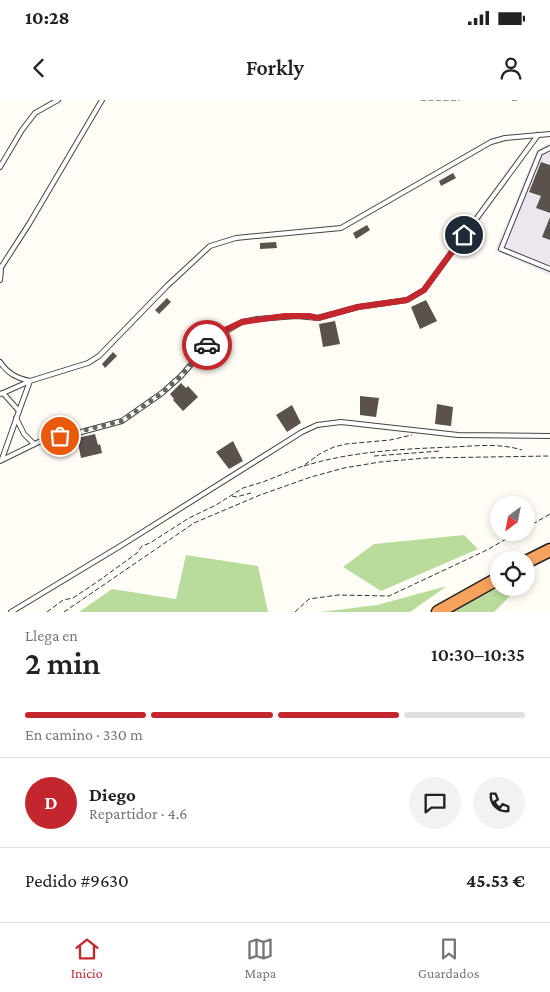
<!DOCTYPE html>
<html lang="es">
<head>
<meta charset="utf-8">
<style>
	:root { --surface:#fff; --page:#f2f2f2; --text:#222; --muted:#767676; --line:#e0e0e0; --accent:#c4262e }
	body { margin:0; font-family:"Crimson Pro",serif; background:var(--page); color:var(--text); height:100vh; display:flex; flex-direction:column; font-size:19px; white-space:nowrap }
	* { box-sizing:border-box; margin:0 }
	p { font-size:16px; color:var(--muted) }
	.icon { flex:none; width:28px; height:28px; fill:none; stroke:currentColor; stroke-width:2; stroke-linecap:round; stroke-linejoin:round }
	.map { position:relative; height:512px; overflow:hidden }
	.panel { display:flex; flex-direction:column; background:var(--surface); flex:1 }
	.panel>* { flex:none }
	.needle { width:32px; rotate:212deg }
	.tools { position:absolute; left:490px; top:396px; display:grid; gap:10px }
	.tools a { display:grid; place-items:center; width:45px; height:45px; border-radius:50%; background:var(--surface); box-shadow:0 2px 8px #0003; font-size:25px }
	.pin { position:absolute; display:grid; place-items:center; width:42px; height:42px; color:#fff; margin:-21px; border:2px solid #fff; border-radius:50%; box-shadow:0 1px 5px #0007 }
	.courier { position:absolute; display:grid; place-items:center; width:50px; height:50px; margin:-25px; border:4px solid #c4262e; border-radius:50%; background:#fff; color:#222; box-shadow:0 1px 6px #0007 }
	.headline em { font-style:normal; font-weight:600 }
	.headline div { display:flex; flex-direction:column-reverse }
	.headline { display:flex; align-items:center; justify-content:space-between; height:85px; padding:0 25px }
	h1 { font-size:32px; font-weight:600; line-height:38px }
	.bar { display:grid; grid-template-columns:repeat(4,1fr); gap:8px 5px; align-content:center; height:60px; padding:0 25px }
	.bar i { height:6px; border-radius:4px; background:var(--line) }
	.bar .on { background:var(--accent) }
	.bar p { grid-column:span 4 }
	.line { display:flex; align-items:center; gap:12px; padding:0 25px; border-top:1px solid var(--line) }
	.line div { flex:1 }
	.round { display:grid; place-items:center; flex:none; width:52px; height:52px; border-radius:26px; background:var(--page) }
	.status { display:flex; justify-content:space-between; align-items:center; height:35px; padding:0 25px; background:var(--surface); direction:ltr }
	.status svg { height:14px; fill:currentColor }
	header { display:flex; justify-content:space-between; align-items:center; height:65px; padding:0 25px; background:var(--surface); font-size:22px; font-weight:600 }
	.menu { display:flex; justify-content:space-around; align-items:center; height:70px; border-top:1px solid var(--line); background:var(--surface); font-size:14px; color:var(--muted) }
	.menu a { display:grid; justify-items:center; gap:2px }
	.menu .on { color:var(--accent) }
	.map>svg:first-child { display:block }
	.industrial { fill:#eee6ef }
	.forest { fill:#b9dc9c }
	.building { fill:#5a524d }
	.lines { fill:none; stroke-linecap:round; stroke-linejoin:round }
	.lane-casing { stroke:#444; stroke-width:6 }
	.highway-casing { stroke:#222; stroke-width:15 }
	.path { stroke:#333; stroke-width:1; stroke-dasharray:5 2.5; stroke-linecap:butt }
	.lane { stroke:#fff; stroke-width:4 }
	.highway { stroke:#f5a25d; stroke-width:12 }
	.done { stroke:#646461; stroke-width:5; stroke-dasharray:0 9 }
	.route { stroke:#c4262e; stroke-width:6 }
</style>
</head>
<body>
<div class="status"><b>10:28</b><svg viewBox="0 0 49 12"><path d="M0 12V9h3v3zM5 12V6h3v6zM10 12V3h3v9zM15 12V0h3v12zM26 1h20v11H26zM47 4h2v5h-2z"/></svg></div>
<header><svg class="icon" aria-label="back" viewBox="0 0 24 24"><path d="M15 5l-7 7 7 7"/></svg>Forkly<svg class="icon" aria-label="person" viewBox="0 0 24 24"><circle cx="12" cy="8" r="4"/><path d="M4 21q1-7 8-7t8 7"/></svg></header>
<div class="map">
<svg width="550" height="512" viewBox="0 0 550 512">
	<rect width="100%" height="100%" fill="#fffdf5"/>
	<polygon class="industrial" points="550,43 550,175 495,150 537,50"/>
	<g class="forest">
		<polygon points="464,435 478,449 381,491 343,467 374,444"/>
		<polygon points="186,455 258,466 268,512 79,512 112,489 176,499"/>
		<polygon points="447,486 410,512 321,512 377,505"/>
		<polygon points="499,487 518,488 494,512 453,512"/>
	</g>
	<g class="building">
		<polygon points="541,62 550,65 550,113 536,108 541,96 529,92"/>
		<polygon points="453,73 456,78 441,86 439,81"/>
		<polygon points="550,117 550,140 542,137"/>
		<polygon points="367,125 370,130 356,139 353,133"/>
		<polygon points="276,142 277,148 260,149 260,143"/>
		<polygon points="167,198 171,202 159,214 155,210"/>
		<polygon points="426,200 437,221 420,229 411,207"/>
		<polygon points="335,221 340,244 323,247 319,224"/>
		<polygon points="113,252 117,256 105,268 102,264"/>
		<polygon points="181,283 186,288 188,286 198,297 183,311 173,300 174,299 170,294"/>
		<polygon points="360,296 379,298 376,317 360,315"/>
		<polygon points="437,304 453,307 451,326 435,324"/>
		<polygon points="292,305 301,323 287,332 276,315"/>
		<polygon points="95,334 98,345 100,344 102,353 81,358 77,338"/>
		<polygon points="233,341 243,361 229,369 216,352"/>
	</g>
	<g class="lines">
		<g class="lane-casing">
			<g id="lane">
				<polyline points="550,48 540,53 501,149 550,169"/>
				<polyline points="0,67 22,30 35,13 58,0"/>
				<polyline points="0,169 29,124 102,0"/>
				<polyline points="0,180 1,170"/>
				<path d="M0,262c8,12 17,16 30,19l-27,12"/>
				<polyline points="0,294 3,293 19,311 2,359"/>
				<polyline points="19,311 30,281 88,263 99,256 167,186 210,146 236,138 341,128 491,42 505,38 550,34"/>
				<polyline points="16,318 24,334 34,344"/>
				<polyline points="0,361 45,339 74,334 122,321 162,293 181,276 214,238 242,222 257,219 297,216 318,218 358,207 407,200 424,190 538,35"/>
				<polyline points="11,512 122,445 302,332 317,325 341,322 458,335 550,336"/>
			</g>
		</g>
		<g class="highway-casing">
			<g id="highway">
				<polyline points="526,462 550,450"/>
				<polyline points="438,512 499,478"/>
			</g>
		</g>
		<g class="path">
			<polyline points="421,0 460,0"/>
			<polyline points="512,0 517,0"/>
			<polyline points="374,356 440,351"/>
			<path d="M304,366c49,-15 99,-17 149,-19 22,-1 47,-4 69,3"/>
			<polyline points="232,396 236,397 251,393"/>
			<polyline points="526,428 550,414"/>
			<polyline points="47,512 63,500 73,498 97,482 137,453 142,446 150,443 189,418 216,405 243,388 263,382 303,366 321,353 334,347 346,344 390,340 412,335"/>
			<polyline points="64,512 194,423 260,395 311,377 344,368 380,362 426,358 550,356"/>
			<polyline points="295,512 309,499 338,495 389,496 487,450 518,432"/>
		</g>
		<use href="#lane" class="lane"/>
		<use href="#highway" class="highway"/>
	</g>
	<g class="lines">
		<polyline class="done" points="60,336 122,321 162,293 181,276 207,245"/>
		<polyline class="route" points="207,245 223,231 242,222 285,216 309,216 318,218 358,207 407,200 424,190 464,135"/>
	</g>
</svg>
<div class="tools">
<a><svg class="needle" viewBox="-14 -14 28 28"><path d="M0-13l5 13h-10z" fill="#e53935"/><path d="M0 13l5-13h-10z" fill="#767676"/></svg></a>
<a><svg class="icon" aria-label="locate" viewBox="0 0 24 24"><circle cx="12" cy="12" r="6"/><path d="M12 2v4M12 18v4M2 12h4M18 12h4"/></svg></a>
</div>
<div class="pin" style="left:60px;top:336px;background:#ea580c"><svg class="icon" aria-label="bag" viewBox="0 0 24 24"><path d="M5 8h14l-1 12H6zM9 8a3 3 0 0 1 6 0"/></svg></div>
<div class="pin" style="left:464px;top:135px;background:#1f2937"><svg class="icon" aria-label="home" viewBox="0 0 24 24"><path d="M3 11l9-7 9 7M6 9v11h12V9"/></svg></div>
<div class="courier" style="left:207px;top:245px"><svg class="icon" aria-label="car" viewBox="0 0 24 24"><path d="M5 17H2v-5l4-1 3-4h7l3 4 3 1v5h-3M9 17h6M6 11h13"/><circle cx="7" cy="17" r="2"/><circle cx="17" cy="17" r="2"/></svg></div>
</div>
<section class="panel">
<div class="headline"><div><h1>2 min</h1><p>Llega en</p></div><em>10:30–10:35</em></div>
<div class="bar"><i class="on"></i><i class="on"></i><i class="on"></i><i></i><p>En camino · 330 m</p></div>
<div class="line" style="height:90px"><b class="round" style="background:var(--accent);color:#fff">D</b><div><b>Diego</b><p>Repartidor · 4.6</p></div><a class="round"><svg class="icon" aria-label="chat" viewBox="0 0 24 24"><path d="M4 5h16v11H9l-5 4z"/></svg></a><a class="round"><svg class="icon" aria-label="phone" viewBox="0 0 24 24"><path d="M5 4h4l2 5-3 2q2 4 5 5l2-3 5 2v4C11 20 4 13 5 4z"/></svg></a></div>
<div class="line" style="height:65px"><div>Pedido #9630</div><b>45.53 €</b></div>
</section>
<nav class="menu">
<a class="on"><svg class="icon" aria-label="home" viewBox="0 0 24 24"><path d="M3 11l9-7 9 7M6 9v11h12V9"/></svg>Inicio</a>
<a><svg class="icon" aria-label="map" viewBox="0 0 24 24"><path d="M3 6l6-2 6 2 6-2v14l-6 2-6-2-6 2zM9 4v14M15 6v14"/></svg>Mapa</a>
<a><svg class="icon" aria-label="saved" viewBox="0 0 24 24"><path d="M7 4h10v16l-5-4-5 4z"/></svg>Guardados</a>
</nav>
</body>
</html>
